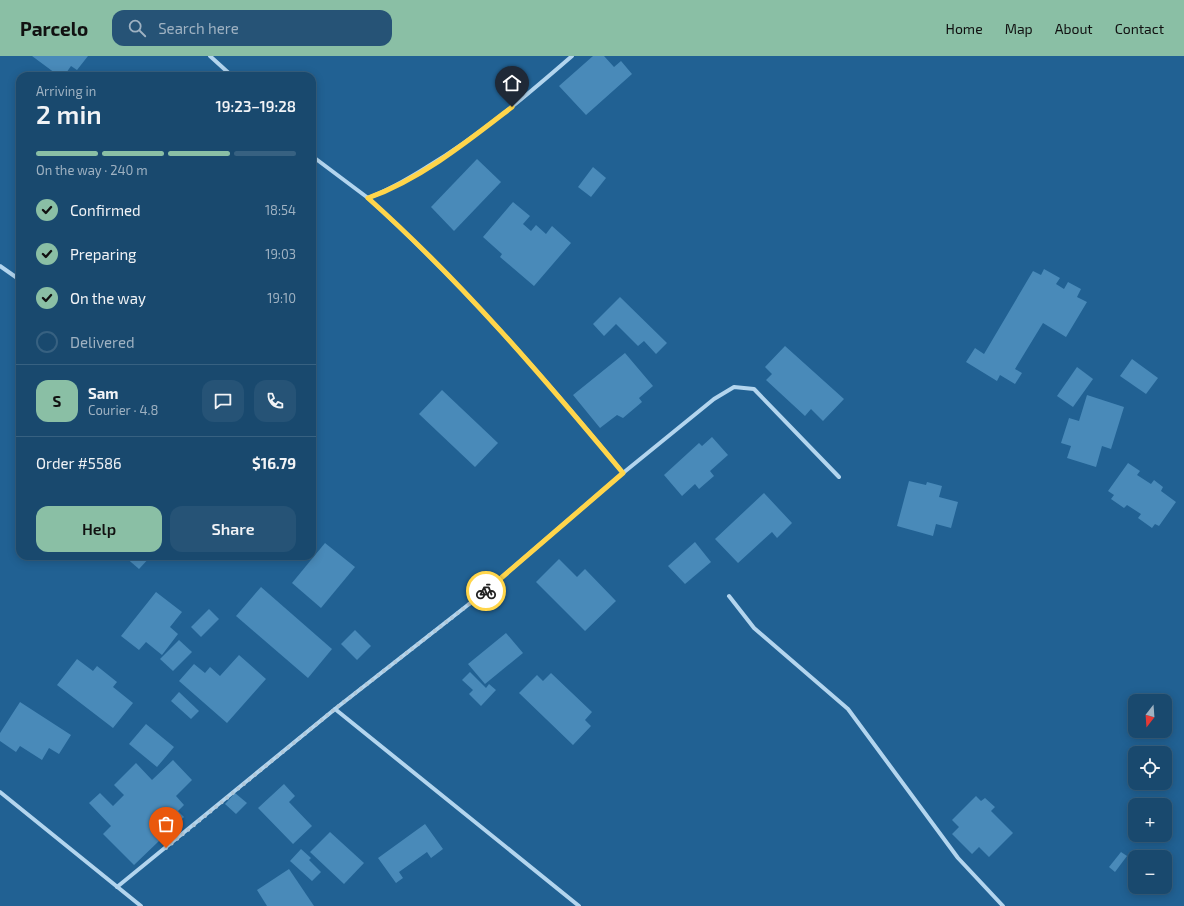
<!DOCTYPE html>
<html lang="en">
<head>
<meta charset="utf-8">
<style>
	:root { --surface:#19496e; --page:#265376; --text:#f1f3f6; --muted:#9fb2c2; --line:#376181; --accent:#8abfa5 }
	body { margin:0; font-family:"Exo 2",sans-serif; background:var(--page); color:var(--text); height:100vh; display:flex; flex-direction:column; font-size:15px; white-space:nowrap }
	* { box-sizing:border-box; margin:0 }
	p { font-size:13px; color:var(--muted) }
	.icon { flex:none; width:22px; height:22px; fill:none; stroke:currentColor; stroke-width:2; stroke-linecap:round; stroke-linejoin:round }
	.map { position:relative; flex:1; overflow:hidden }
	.side { position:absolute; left:16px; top:16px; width:300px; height:488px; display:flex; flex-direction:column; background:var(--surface); border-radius:12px; box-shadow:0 2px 10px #0003,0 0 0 1px var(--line) }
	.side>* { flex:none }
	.needle { width:26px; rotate:197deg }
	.controls { position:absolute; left:1128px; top:638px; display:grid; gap:8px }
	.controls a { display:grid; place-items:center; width:44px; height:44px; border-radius:8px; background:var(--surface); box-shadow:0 2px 10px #0003,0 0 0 1px var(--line); font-size:20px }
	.pin { position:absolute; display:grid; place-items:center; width:34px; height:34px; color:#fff; margin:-41px -17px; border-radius:50% 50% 50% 0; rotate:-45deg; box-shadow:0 0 4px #0007 }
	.pin .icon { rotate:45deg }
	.courier { position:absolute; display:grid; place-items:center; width:40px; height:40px; margin:-20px; border:3px solid #ffd54a; border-radius:50%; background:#fff; color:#222; box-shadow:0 1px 5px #0007 }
	.headline em { font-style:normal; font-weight:600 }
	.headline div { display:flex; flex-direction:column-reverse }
	.headline { display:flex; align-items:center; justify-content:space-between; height:68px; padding:0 20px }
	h1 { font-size:26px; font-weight:600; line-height:30px }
	.bar { display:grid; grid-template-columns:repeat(4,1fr); gap:6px 4px; align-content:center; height:48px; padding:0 20px }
	.bar i { height:5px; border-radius:3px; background:var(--line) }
	.bar .current { background:var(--accent) }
	.bar p { grid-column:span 4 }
	.line { display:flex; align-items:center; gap:10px; padding:0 20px; border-top:1px solid var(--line) }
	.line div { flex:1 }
	.round { display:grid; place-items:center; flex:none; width:42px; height:42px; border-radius:12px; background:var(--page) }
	ol { padding:0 20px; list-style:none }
	li { display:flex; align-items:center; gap:12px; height:44px }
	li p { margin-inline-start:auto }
	li .icon { padding:4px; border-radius:50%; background:var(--accent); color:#111; stroke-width:4 }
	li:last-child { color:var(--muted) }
	li i { width:22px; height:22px; border:2px solid var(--line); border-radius:50% }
	.action { display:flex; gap:8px; margin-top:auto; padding:8px 20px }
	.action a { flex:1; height:46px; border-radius:12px; background:var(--accent); color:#111; font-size:16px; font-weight:600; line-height:46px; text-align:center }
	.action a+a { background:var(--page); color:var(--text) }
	header { display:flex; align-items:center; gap:24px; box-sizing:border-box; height:56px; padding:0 20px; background:var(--accent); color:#111 }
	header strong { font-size:19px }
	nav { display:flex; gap:22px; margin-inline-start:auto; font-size:14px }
	.search { width:280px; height:36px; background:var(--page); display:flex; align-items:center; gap:10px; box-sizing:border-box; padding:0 14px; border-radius:12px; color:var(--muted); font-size:15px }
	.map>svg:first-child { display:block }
	.building { fill:#498ab9 }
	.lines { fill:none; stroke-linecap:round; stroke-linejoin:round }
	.street { stroke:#b3d5ee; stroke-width:4 }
	.done { stroke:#b1c8d9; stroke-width:4; stroke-dasharray:0 7.2 }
	.route { stroke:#ffd54a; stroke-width:5 }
</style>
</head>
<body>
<header>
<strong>Parcelo</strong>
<div class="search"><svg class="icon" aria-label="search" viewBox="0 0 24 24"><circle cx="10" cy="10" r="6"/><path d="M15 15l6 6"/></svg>Search here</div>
<nav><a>Home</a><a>Map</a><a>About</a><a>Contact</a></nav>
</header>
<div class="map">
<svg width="1184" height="850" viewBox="0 0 1184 850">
	<rect width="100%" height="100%" fill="#216193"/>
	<g class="building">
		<polygon points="32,0 88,0 77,14 71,10 64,20 59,20"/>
		<polygon points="593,0 604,0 614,11 621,5 632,18 586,59 559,30"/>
		<polygon points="477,103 501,126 454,175 431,151"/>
		<polygon points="593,111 606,122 591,141 578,131"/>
		<polygon points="513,146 530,160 523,168 531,175 536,169 546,178 552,170 571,187 534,230 500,201 502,198 483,181"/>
		<polygon points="1044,213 1060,222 1056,228 1064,233 1068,226 1081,233 1077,241 1087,246 1066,281 1043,267 1015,313 1022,317 1015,328 1000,319 997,325 966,306 975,292 984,298 1033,215 1041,219"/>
		<polygon points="620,241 667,287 656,298 644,285 638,290 616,268 604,280 593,268"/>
		<polygon points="785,290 844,343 823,365 811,353 805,360 766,324 772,318 765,311"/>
		<polygon points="625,297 653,330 639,342 642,346 623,362 617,359 600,372 573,339"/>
		<polygon points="1132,303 1158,322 1146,338 1120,320"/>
		<polygon points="1077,311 1093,323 1073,351 1057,340"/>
		<polygon points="442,334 498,387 475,411 419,358"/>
		<polygon points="1087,339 1124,351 1111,393 1102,390 1096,411 1067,402 1071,390 1061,387 1069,362 1079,365"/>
		<polygon points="712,381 728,399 710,415 714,420 699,433 695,428 682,440 664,419 699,387 702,390"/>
		<polygon points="1128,407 1140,415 1137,419 1151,428 1154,424 1163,431 1161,435 1176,446 1159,470 1155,468 1152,472 1138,462 1141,458 1127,449 1124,452 1111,443 1114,439 1108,435"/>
		<polygon points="909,425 926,429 927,426 942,430 939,441 958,446 951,472 936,468 933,480 897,470"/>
		<polygon points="764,437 792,467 777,482 772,476 738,507 715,483"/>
		<polygon points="695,486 711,506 685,528 668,510"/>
		<polygon points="325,487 355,511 321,552 292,527"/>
		<polygon points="124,500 151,500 139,513"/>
		<polygon points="559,503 577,521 585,513 616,545 585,575 536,526"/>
		<polygon points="261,531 332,593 308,622 236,560"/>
		<polygon points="156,536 182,556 170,571 178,578 162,599 146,586 139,594 121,580"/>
		<polygon points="209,553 219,563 201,581 191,571"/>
		<polygon points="355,574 371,590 357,604 341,588"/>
		<polygon points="506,577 523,597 485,628 468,608"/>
		<polygon points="179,584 192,596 173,615 160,603"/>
		<polygon points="239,599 266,623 227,667 179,625 194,608 205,617 210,611 220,620"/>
		<polygon points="77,603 93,615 97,610 117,626 113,631 133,647 113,672 57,629"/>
		<polygon points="470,616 486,632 489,628 496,634 481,650 469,638 473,634 462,624"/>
		<polygon points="551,617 592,656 585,664 591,670 573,689 519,637 537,619 543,625"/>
		<polygon points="179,636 199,655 191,663 171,645"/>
		<polygon points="20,646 71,679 59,698 49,692 42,704 20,690 16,696 0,685 0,677"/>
		<polygon points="146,668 174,691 157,711 129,688"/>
		<polygon points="173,704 192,724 176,740 184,749 178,755 184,761 134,809 103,778 111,770 89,747 100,737 113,750 124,739 114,729 136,707 152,724"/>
		<polygon points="284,728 295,740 289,746 312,770 293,788 258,752"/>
		<polygon points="235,737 247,747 236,758 225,748"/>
		<polygon points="976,740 981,745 985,742 995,751 991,755 1013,777 989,801 979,791 972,798 952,778 959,771 952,764"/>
		<polygon points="425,768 443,793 431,802 427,796 399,816 403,822 396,827 378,802"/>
		<polygon points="330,776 364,807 344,828 310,796"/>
		<polygon points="301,793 311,802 309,804 321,816 312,825 290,805"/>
		<polygon points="1121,796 1127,800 1115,816 1109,811"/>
		<polygon points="289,813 314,850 267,850 257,834"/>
	</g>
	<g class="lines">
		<g class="street">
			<polyline points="210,0 232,20"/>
			<path d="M572,0c-46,40 -92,79 -145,111 -19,12 -38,23 -59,31 93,84 175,178 255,275"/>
			<polyline points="312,100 368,142"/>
			<polyline points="0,210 20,224"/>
			<polyline points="729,540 754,572 848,653 958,802 1003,850"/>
			<polyline points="335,653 579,850"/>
			<polyline points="0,736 141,850"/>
			<polyline points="117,831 335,653 487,534 623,417 714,343 734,331 754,333 839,421"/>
		</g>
	</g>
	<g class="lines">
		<polyline class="done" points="166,792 335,653 486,535"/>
		<path class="route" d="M486,535l137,-118c-80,-96 -162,-192 -255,-275 53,-19 100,-57 144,-91"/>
	</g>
</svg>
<div class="controls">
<a><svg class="needle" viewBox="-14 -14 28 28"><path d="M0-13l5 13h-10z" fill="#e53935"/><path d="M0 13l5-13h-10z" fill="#9fb2c2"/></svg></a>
<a><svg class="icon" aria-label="locate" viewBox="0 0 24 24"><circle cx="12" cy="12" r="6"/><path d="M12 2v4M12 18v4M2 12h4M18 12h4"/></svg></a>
<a>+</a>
<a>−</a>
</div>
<div class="pin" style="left:166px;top:792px;background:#ea580c"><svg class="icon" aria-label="bag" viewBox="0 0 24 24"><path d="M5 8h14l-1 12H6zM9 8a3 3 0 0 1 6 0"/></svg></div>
<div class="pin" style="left:512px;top:51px;background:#1f2937"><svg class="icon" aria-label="home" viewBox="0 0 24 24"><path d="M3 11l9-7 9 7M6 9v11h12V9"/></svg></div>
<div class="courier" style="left:486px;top:535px"><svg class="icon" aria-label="bike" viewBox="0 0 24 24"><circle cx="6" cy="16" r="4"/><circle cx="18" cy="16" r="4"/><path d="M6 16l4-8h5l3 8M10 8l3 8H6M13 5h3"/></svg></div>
<section class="side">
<div class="headline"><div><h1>2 min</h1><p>Arriving in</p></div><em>19:23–19:28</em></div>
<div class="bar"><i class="current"></i><i class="current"></i><i class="current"></i><i></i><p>On the way · 240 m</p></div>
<ol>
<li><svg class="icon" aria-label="check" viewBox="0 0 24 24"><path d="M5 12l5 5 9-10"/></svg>Confirmed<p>18:54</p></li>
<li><svg class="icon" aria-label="check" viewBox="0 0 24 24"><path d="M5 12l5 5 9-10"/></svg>Preparing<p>19:03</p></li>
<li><svg class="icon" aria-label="check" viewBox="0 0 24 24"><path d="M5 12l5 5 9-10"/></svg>On the way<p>19:10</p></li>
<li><i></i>Delivered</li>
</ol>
<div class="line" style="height:72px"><b class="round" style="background:var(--accent);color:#111">S</b><div><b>Sam</b><p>Courier · 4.8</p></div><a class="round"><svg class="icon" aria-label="chat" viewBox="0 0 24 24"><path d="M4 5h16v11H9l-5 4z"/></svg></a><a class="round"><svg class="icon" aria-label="phone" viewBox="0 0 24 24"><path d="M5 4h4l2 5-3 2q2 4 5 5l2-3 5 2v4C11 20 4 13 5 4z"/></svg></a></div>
<div class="line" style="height:52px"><div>Order #5586</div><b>$16.79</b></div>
<div class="action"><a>Help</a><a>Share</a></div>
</section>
</div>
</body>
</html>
